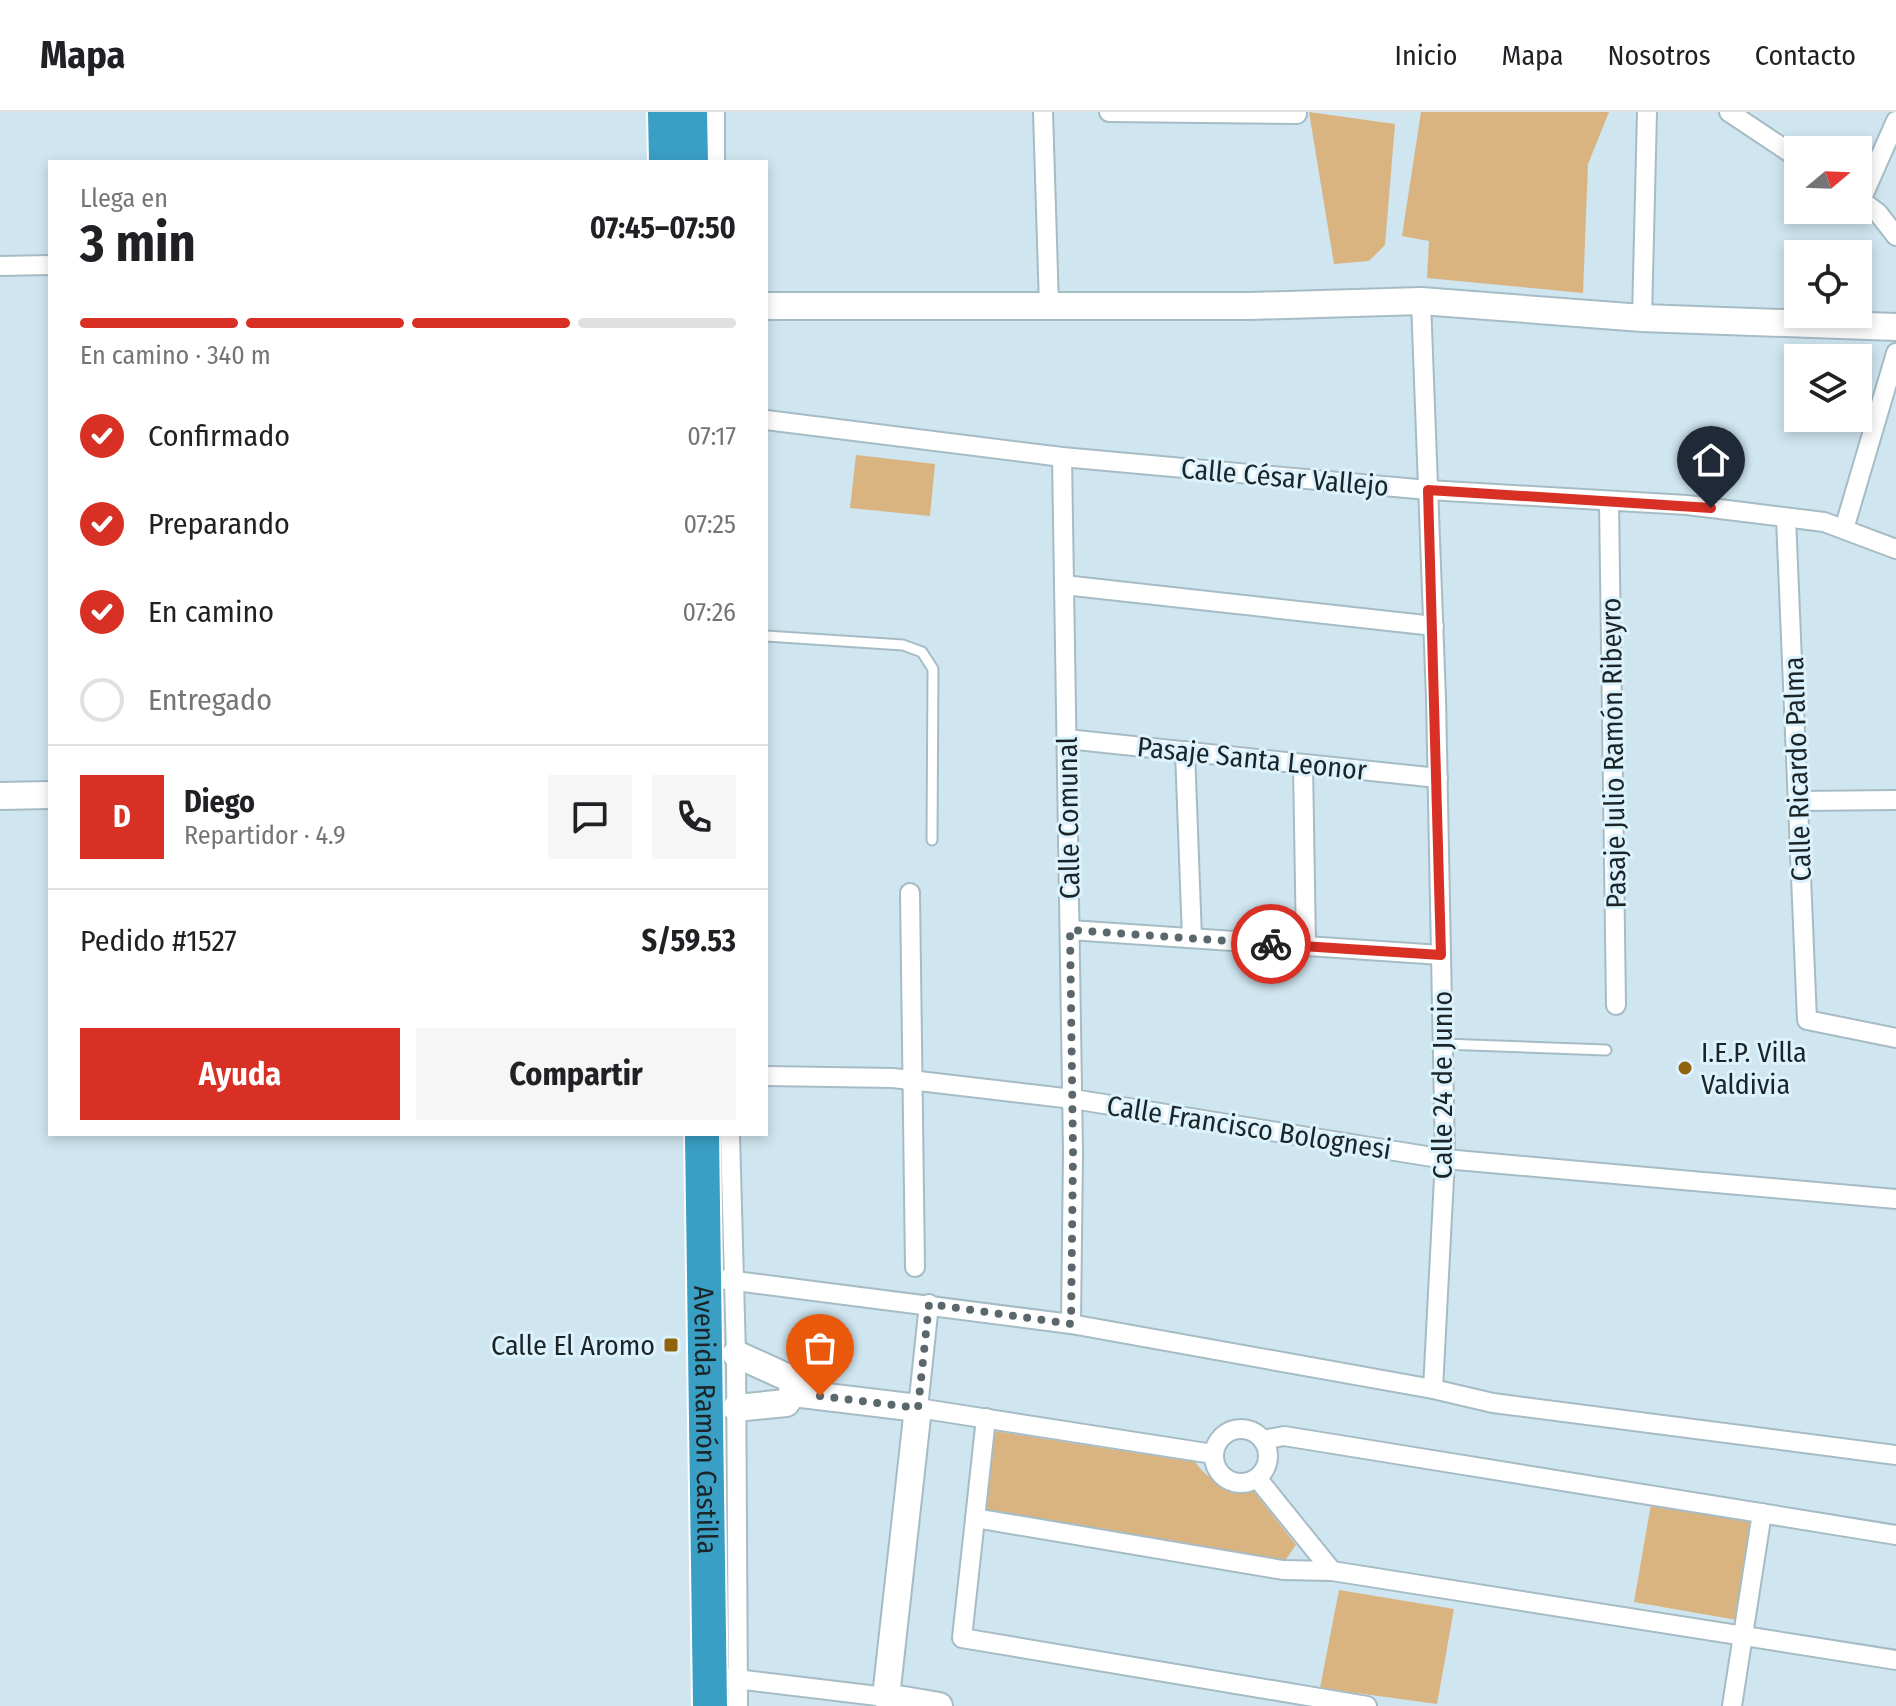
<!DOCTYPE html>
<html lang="es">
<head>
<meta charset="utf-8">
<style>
	:root { --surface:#fff; --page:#f6f6f6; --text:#202124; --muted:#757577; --line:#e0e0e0; --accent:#d93025 }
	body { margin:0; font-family:"Fira Sans Condensed",sans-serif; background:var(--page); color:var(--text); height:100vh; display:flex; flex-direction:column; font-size:30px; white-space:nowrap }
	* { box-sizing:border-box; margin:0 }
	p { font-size:26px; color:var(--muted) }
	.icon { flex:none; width:44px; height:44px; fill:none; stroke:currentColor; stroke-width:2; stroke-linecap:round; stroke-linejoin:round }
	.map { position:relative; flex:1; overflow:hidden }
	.drawer { position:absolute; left:48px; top:48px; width:720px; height:976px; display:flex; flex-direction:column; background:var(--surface); border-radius:0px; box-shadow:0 4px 12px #0003 }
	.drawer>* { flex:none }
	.needle { width:52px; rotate:71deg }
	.buttons { position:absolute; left:1784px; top:24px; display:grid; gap:16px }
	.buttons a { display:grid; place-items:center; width:88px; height:88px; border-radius:0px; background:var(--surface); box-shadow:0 4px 12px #0003; font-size:40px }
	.pin { position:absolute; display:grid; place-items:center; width:68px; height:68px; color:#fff; margin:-82px -34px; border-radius:50% 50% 50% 0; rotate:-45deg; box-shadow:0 0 8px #0007 }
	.pin .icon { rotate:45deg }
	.courier { position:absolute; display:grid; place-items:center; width:80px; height:80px; margin:-40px; border:6px solid #d93025; border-radius:50%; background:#fff; color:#222; box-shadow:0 2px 10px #0007 }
	.head em { font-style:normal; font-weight:700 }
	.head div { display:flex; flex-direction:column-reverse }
	.head { display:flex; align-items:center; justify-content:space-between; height:136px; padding:0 32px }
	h1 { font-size:52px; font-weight:700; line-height:60px }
	.bar { display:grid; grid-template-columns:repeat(4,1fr); gap:12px 8px; align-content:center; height:96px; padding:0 32px }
	.bar i { height:10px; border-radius:6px; background:var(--line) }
	.bar .selected { background:var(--accent) }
	.bar p { grid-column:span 4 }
	.line { display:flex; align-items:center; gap:20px; padding:0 32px; border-top:2px solid var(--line) }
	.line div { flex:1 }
	.round { display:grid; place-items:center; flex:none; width:84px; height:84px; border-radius:0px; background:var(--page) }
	ol { padding:0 32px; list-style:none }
	li { display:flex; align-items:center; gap:24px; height:88px }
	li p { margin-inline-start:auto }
	li .icon { padding:8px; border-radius:50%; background:var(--accent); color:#fff; stroke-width:4 }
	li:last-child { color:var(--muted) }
	li i { width:44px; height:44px; border:4px solid var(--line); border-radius:50% }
	.cta { display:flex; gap:16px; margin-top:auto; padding:16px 32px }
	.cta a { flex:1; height:92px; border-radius:0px; background:var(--accent); color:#fff; font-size:32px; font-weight:700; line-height:92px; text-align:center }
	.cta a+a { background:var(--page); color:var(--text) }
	header { display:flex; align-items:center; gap:48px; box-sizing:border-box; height:112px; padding:0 40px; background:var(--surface); border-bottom:2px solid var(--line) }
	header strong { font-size:38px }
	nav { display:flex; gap:44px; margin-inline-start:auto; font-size:28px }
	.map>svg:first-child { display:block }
	.green { fill:#d9b480 }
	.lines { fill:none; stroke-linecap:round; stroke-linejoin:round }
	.lane-casing { stroke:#a6bcc5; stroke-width:13 }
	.street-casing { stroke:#a6bcc5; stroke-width:22 }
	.secondary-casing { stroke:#a6bcc5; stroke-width:30 }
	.highway-casing { stroke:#fff; stroke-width:38 }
	.lane { stroke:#fff; stroke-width:9 }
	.street { stroke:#fff; stroke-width:18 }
	.secondary { stroke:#fff; stroke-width:26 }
	.highway { stroke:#3a9fc4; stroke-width:34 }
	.done { stroke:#5a686d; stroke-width:8; stroke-dasharray:0 14.4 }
	.route { stroke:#d93025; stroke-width:10 }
	.poi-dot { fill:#90620c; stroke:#dcf2fc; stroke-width:3 }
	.labels { text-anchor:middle; stroke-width:6; stroke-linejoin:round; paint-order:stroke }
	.street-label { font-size:28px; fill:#1b2427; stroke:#dcf2fc }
	.poi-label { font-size:28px; fill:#1b2427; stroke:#dcf2fc; text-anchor:start }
</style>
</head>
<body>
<header>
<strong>Mapa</strong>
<nav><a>Inicio</a><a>Mapa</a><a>Nosotros</a><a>Contacto</a></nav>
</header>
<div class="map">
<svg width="1896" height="1594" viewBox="0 0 1896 1594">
	<rect width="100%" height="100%" fill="#cfe5ef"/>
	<g class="green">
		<polygon points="1309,0 1395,12 1385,133 1369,149 1334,152"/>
		<polygon points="1421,0 1609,0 1588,52 1583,181 1427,166 1429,129 1402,124"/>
		<polygon points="856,343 935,352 930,404 850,396"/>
		<path d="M993,1319l202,31c16,21 31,26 57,27l44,56 -12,17 -295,-49 -6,-10z"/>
		<polygon points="1651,1392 1752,1411 1737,1508 1634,1490"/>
		<polygon points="1339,1478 1454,1497 1437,1592 1320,1576"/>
	</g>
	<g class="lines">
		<g class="lane-casing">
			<g id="lane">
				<polyline points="766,524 903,533 922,540 933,557 932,728"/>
				<polyline points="1443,932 1606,938"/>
			</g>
		</g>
		<g class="street-casing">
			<g id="street">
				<polyline points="715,0 715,50"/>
				<polyline points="1043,0 1049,194"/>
				<polyline points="1109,0 1297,2"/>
				<polyline points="1729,0 1798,46"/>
				<polyline points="1858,86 1878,101 1896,124"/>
				<polyline points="1861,88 1896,9"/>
				<polyline points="0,154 50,153"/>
				<polyline points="1421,189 1436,586 1445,1047 1433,1277"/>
				<polyline points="1642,206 1647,0"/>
				<polyline points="766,308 1062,345 1428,378 1687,393 1824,410 1896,437"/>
				<polyline points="1062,345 1073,1040 1071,1212"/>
				<polyline points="1609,389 1616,893"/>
				<polyline points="1786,406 1807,908 1896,926"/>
				<polyline points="1844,417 1896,241"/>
				<polyline points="1064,473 1434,514"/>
				<polyline points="1067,627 1438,666"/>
				<polyline points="1185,639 1192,826"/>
				<polyline points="1303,652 1306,834"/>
				<polyline points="1799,689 1896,688"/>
				<polyline points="910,781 915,1155"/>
				<polyline points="1070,818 1441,843"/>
				<polyline points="766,964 893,966 1073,987 1445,1047 1896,1087"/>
				<polyline points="730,1022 736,1242 738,1594"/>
				<polyline points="704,1165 1071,1212 1433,1277 1493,1291 1896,1343"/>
				<polyline points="929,1192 918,1296 1213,1342"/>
				<polyline points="986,1306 962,1526 1367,1594"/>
				<circle cx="1241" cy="1344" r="27"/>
				<polyline points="1263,1328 1284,1324 1896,1423"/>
				<polyline points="1257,1366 1332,1459"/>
				<polyline points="975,1406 1283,1458 1332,1459 1896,1548"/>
				<polyline points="728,1566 886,1585"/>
				<polyline points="1732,1594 1762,1401"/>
			</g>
		</g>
		<g class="secondary-casing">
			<g id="secondary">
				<polyline points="766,194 1250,194 1421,189 1642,206 1896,215"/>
				<polyline points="0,684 50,683"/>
				<polyline points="736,1242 791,1267 793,1281 786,1291 736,1296"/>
				<polyline points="793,1281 918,1296 886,1585 939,1594"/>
			</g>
		</g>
		<g class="highway-casing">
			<g id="highway">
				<polyline points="665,0 666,50"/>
				<polyline points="690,0 691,50"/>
				<path id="s1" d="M702,1022l8,572"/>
			</g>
		</g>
		<use href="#lane" class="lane"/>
		<use href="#street" class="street"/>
		<use href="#secondary" class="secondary"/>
		<use href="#highway" class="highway"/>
	</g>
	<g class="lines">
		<polyline class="done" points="820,1284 918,1296 929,1192 1071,1212 1073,1040 1070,818 1271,832"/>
		<polyline class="route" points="1271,832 1441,843 1428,378 1711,396"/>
	</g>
	<g class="poi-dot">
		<circle cx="1685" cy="956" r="8"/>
		<rect x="663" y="1225" width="16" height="16" rx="4"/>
	</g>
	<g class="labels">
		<g class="street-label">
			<text transform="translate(1285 365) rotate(5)" y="10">Calle César Vallejo</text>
			<text transform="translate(1613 641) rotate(-91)" y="10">Pasaje Julio Ramón Ribeyro</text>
			<text transform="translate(1252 646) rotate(6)" y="10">Pasaje Santa Leonor</text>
			<text transform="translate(1797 657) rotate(-92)" y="10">Calle Ricardo Palma</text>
			<text transform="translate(1068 706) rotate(-91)" y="10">Calle Comunal</text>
			<text transform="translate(1442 973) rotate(-90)" y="10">Calle 24 de Junio</text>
			<text transform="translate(1249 1015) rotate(9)" y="10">Calle Francisco Bolognesi</text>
			<text dy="10" stroke="none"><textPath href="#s1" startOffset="286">Avenida Ramón Castilla</textPath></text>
		</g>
		<g class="poi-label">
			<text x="1701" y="950">I.E.P. Villa<tspan x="1701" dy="32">Valdivia</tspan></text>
			<text x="655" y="1243" text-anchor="end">Calle El Aromo</text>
		</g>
	</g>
</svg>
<div class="buttons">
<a><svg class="needle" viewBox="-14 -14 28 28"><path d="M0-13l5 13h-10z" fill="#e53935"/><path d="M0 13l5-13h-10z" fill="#757577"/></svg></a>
<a><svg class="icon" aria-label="locate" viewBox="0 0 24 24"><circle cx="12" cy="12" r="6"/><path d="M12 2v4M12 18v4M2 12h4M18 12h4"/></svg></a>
<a><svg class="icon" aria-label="layers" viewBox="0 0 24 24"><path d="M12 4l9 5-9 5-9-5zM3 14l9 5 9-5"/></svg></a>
</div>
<div class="pin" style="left:820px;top:1284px;background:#ea580c"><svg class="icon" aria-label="bag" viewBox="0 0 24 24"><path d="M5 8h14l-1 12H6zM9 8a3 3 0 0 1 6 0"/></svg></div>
<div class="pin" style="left:1711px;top:396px;background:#1f2937"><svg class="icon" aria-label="home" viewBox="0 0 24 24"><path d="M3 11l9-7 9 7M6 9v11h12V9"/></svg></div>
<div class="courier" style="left:1271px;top:832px"><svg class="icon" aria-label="bike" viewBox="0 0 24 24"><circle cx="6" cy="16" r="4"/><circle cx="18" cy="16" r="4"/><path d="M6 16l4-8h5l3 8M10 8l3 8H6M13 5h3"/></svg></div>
<section class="drawer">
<div class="head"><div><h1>3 min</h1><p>Llega en</p></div><em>07:45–07:50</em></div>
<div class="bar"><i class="selected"></i><i class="selected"></i><i class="selected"></i><i></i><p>En camino · 340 m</p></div>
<ol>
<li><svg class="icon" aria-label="check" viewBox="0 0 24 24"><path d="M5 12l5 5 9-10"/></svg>Confirmado<p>07:17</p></li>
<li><svg class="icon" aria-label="check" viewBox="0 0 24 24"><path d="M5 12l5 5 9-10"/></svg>Preparando<p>07:25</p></li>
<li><svg class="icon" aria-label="check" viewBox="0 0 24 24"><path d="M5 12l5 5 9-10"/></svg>En camino<p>07:26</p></li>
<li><i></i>Entregado</li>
</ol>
<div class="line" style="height:144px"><b class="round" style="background:var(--accent);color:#fff">D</b><div><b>Diego</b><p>Repartidor · 4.9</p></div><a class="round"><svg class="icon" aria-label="chat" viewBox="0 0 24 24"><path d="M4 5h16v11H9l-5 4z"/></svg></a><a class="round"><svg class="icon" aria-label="phone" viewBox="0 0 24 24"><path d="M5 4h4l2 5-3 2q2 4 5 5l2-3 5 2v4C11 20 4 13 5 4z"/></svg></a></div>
<div class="line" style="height:104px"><div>Pedido #1527</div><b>S/59.53</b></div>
<div class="cta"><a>Ayuda</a><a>Compartir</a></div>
</section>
</div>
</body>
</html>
